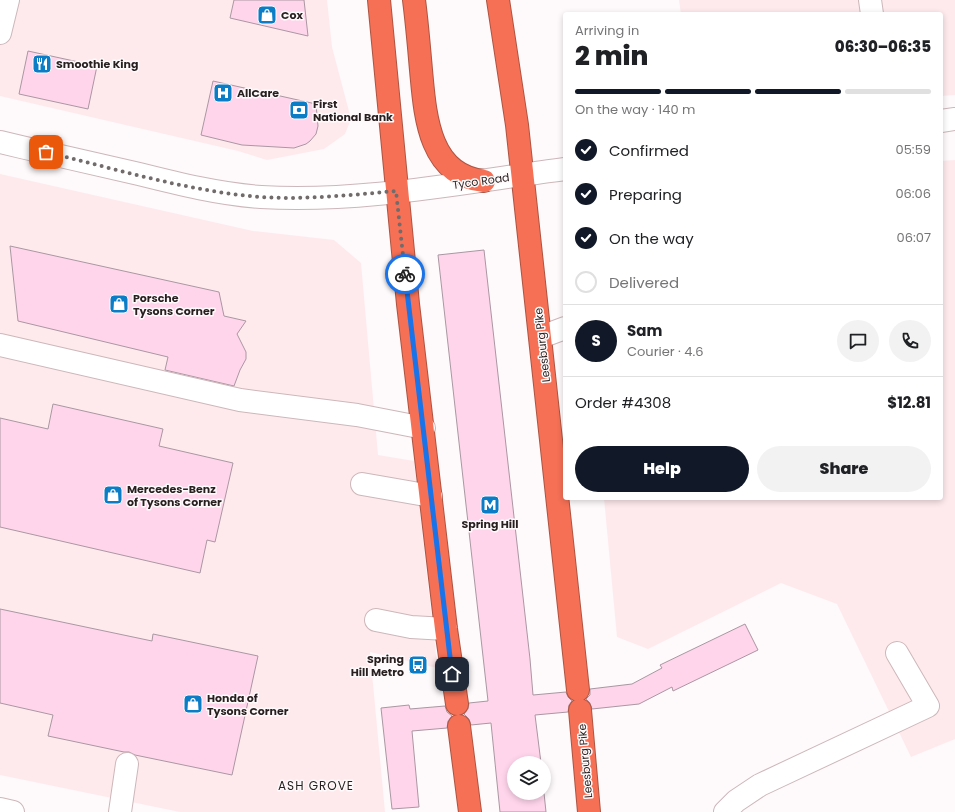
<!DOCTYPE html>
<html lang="en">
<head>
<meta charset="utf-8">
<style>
	:root { --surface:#fff; --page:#f2f2f2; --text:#202124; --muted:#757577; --line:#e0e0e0; --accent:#111827 }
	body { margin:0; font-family:Poppins,sans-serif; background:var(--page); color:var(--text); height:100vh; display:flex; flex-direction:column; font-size:15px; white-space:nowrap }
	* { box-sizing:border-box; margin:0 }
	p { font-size:13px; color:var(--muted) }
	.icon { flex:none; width:22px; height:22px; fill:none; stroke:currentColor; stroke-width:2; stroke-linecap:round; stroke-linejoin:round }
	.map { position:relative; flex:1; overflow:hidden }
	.panel { position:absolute; left:563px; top:12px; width:380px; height:488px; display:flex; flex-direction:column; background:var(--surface); border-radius:4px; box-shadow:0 2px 6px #0003 }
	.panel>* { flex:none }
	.controls { position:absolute; left:507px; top:756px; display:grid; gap:8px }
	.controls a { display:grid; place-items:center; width:44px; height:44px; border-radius:50%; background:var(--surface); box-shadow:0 2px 6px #0003; font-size:20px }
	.pin { position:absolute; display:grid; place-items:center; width:34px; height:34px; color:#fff; margin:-17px; border-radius:8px; box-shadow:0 2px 6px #0006 }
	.courier { position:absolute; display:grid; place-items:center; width:40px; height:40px; margin:-20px; border:3px solid #1a73e8; border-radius:50%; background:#fff; color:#222; box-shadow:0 1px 5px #0007 }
	.head em { font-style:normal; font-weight:800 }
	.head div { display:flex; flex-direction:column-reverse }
	.head { display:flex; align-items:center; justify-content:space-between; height:68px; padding:0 12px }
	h1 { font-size:26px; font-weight:800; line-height:30px }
	.bar { display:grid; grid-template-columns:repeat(4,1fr); gap:6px 4px; align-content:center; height:48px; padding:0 12px }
	.bar i { height:5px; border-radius:3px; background:var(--line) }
	.bar .on { background:var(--accent) }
	.bar p { grid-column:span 4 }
	.line { display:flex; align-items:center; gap:10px; padding:0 12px; border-top:1px solid var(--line) }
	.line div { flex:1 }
	.round { display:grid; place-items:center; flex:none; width:42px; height:42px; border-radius:21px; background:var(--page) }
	ol { padding:0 12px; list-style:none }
	li { display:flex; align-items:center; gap:12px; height:44px }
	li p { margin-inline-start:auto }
	li .icon { padding:4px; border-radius:50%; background:var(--accent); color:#fff; stroke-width:4 }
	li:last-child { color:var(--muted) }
	li i { width:22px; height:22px; border:2px solid var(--line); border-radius:50% }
	.cta { display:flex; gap:8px; margin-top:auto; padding:8px 12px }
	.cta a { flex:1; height:46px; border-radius:24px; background:var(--accent); color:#fff; font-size:16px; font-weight:800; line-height:46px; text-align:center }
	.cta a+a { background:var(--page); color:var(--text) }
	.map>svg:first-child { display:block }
	.built { fill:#feeaed }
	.building { fill:#ffd5ec; stroke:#aa97a1 }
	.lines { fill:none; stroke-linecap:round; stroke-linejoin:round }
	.minor-casing { stroke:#cdb7ba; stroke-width:24 }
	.highway-casing { stroke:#ad5442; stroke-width:24 }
	.minor { stroke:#fff; stroke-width:22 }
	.highway { stroke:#f57055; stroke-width:22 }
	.done { stroke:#726b6c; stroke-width:4; stroke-dasharray:0 7.2 }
	.route { stroke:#1a73e8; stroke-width:5 }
	.labels { text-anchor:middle; stroke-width:3; stroke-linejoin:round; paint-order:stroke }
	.poi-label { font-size:11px; font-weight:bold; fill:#271f20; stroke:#fef9fa; text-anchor:start }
	.street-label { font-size:11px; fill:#271f20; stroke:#fef9fa }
	.neighbourhood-label { font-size:12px; letter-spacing:1px; fill:#271f20; stroke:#fef9fa }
</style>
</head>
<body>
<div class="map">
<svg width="955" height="812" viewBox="0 0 955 812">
	<rect width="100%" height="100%" fill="#fef9fa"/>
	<g class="built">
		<polygon points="0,0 327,0 332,47 351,119 345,134 324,149 267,160 238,151 0,96"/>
		<polygon points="679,0 955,0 955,95 941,96 941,14 681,14"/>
		<polygon points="955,160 955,739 911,757 837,604 781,583 648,649 617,637 604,498 941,498 941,161"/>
		<polygon points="0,174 253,231 334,240 361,263 378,455 414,461 437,663 437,668 370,652 385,812 180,812 0,775"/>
	</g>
	<g class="building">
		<polygon points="234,0 304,0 308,36 230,18"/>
		<polygon points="28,51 97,66 88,109 19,94"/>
		<polygon points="213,81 316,104 318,126 316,134 310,141 306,144 294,148 242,145 201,135"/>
		<polygon points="10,246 219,292 224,316 246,321 237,334 246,352 246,359 240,370 234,386 165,370 168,357 18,321"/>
		<polygon points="484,250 530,659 533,695 566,692 568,697 572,701 569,705 568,712 535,715 541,763 514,763 514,793 544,793 546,812 500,812 491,723 471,725 469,719 464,714 468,709 469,703 488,701 438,255"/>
		<polygon points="53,404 163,429 159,446 233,463 215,542 207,540 200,573 0,527 0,418 48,429"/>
		<polygon points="0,609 152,641 153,634 258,656 232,775 135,755 129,752 124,752 48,736 53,715 0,703"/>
		<polygon points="745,624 758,650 673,691 672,687 639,704 592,709 590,703 586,699 590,695 590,689 632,684 662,668 660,665"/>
		<polygon points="409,705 410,709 445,706 447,712 452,716 448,721 447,728 412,731 419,807 392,809 381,708"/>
	</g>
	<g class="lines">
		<g class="minor-casing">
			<g id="minor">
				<polyline points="870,0 872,14"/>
				<polyline points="0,33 8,0"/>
				<polyline points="941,121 955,119"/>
				<path d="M0,142c46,11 92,21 139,32 40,10 80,20 122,23 101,6 204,-15 304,-28"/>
				<polyline points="541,337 565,328"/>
				<polyline points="0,345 240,400 357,415 424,428"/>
				<polyline points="362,484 431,496"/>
				<polyline points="376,620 411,627 446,629"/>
				<polyline points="0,809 13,812"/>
				<polyline points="120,812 127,764"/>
				<polyline points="725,812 736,801 760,785 928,706 897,653"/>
			</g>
		</g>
		<g class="highway-casing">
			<g id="highway">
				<polyline points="379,0 408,304 446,629 457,704"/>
				<path d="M414,0c3,23 5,47 7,70 4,43 7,106 63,111"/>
				<polyline points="498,0 517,125 578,690"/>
				<polyline points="580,710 589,812"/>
				<polyline points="459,726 470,812"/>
			</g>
		</g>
		<use href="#minor" class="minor"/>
		<use href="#highway" class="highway"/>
	</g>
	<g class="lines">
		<path class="done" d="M46,152c70,17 141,39 214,45 45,3 91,-2 136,-6l9,83"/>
		<polyline class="route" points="405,274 452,674"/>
	</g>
	<defs>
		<g id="shop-square" transform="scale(1)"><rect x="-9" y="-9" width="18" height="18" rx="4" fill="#0b7dc6" stroke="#fef9fa"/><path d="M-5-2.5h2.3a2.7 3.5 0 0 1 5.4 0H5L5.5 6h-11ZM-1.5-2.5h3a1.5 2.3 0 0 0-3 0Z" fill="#fff"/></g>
		<g id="restaurant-square" transform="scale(1)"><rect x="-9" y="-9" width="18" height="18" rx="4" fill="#0b7dc6" stroke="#fef9fa"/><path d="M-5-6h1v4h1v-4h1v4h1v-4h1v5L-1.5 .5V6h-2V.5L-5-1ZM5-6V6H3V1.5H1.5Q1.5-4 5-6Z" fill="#fff"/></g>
		<g id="hospital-square" transform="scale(1)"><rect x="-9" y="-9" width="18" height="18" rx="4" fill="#0b7dc6" stroke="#fef9fa"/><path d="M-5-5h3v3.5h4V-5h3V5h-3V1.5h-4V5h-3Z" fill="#fff"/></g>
		<g id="bank-square" transform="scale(1)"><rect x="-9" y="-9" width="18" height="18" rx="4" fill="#0b7dc6" stroke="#fef9fa"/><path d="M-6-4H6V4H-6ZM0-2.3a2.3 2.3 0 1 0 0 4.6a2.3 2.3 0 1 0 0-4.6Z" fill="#fff"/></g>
		<g id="metro-square" transform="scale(1)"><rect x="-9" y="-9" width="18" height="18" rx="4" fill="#0b7dc6" stroke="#fef9fa"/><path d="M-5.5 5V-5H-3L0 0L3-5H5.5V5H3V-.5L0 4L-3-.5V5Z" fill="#fff"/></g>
		<g id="bus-square" transform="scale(1)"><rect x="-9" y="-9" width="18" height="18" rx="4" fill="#0b7dc6" stroke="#fef9fa"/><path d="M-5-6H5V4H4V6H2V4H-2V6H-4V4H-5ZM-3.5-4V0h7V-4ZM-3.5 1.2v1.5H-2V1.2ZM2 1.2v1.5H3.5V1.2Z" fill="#fff"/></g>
	</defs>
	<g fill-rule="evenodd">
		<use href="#shop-square" x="267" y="15"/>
		<use href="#restaurant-square" x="42" y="64"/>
		<use href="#hospital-square" x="223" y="93"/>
		<use href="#bank-square" x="299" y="110"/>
		<use href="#shop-square" x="119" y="304"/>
		<use href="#shop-square" x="113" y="495"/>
		<use href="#metro-square" x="490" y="505"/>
		<use href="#bus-square" x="418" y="665"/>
		<use href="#shop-square" x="193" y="704"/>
	</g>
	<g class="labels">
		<g class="poi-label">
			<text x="281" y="19">Cox</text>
			<text x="56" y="68">Smoothie King</text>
			<text x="237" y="97">AllCare</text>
			<text x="313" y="108">First<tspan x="313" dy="13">National Bank</tspan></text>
			<text x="133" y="302">Porsche<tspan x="133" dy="13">Tysons Corner</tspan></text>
			<text x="127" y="493">Mercedes-Benz<tspan x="127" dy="13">of Tysons Corner</tspan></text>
			<text x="490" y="528" text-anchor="middle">Spring Hill</text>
			<text x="404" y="663" text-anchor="end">Spring<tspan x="404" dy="13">Hill Metro</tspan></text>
			<text x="207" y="702">Honda of<tspan x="207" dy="13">Tysons Corner</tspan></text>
		</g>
		<g class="street-label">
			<text transform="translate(481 181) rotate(-8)" y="4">Tyco Road</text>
			<text transform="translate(542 345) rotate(-96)" y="4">Leesburg Pike</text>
			<text transform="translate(585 761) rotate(-95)" y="4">Leesburg Pike</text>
		</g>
		<g class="neighbourhood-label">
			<text x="316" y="790">ASH GROVE</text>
		</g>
	</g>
</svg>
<div class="controls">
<a><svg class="icon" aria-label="layers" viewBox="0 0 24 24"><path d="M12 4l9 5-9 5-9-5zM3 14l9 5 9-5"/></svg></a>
</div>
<div class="pin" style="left:46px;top:152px;background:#ea580c"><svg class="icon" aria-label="bag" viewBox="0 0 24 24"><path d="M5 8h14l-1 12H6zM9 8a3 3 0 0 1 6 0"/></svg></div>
<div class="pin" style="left:452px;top:674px;background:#1f2937"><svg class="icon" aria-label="home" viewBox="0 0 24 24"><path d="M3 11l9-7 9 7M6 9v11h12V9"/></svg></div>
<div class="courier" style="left:405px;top:274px"><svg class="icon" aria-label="bike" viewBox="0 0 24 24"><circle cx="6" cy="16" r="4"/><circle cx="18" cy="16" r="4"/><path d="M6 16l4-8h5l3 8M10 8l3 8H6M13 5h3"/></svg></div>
<section class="panel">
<div class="head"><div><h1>2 min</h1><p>Arriving in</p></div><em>06:30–06:35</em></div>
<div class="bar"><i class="on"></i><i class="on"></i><i class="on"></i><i></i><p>On the way · 140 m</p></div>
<ol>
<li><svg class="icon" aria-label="check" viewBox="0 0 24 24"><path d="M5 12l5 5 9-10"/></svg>Confirmed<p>05:59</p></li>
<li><svg class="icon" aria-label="check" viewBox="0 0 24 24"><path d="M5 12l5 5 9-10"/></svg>Preparing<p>06:06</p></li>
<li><svg class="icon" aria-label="check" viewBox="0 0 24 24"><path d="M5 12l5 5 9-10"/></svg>On the way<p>06:07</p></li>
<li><i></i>Delivered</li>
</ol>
<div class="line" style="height:72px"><b class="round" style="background:var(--accent);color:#fff">S</b><div><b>Sam</b><p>Courier · 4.6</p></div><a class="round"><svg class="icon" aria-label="chat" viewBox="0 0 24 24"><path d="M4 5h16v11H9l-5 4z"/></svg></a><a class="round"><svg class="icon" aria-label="phone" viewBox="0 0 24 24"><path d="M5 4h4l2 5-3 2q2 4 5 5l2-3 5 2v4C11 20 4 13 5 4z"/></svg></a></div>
<div class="line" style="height:52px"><div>Order #4308</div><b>$12.81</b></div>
<div class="cta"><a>Help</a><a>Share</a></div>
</section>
</div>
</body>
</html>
